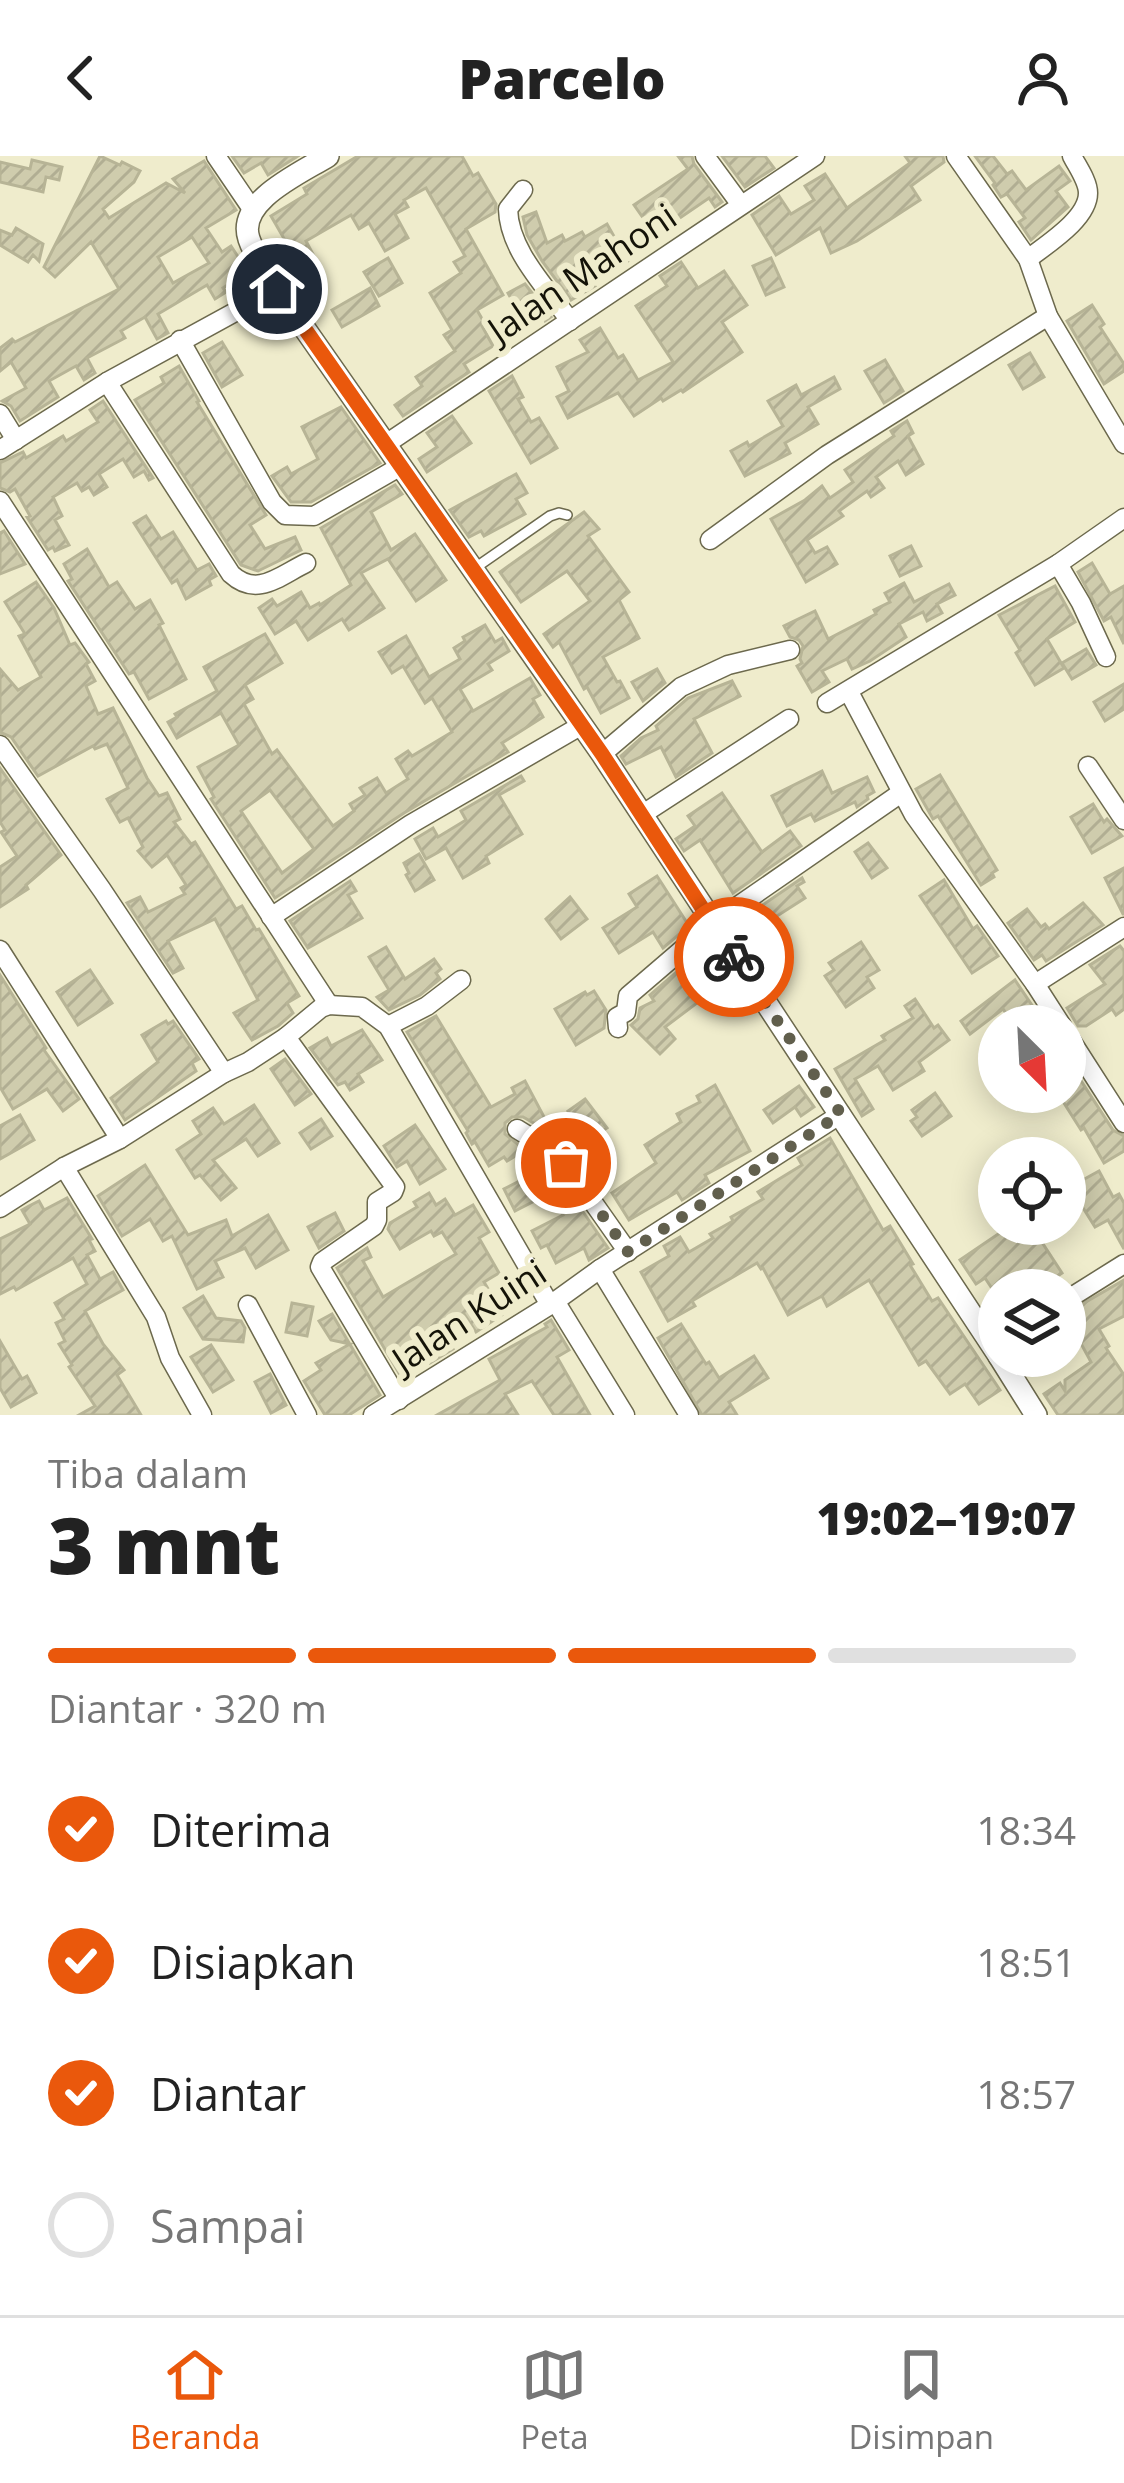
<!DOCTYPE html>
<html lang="id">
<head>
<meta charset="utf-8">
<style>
	:root { --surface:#fff; --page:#f6f6f6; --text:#222; --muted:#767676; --line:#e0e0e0; --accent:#ea580c }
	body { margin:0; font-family:"Open Sans",sans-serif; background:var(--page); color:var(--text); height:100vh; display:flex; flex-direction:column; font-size:45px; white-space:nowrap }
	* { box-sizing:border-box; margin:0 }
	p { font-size:39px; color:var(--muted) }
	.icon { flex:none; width:66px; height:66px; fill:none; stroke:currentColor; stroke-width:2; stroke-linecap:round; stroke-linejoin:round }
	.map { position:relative; height:1259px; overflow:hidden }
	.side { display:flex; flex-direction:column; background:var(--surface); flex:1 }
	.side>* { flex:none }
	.needle { width:78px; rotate:156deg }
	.buttons { position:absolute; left:978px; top:849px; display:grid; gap:24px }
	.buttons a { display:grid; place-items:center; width:108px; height:108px; border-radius:50%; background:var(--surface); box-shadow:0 6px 30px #0003; font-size:60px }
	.pin { position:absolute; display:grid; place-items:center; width:102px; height:102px; color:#fff; margin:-51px; border:6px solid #fff; border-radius:50%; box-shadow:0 3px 12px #0007 }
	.courier { position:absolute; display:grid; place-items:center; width:120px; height:120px; margin:-60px; border:9px solid #ea580c; border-radius:50%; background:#fff; color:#222; box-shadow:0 3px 15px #0007 }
	.head em { font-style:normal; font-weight:800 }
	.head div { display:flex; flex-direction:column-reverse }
	.head { display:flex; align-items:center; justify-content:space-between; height:204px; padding:0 48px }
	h1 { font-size:78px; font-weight:800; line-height:90px }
	.bar { display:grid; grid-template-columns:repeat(4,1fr); gap:18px 12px; align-content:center; height:144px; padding:0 48px }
	.bar i { height:15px; border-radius:9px; background:var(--line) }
	.bar .active { background:var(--accent) }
	.bar p { grid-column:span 4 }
	ol { padding:0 48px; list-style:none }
	li { display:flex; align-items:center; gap:36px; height:132px }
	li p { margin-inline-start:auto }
	li .icon { padding:12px; border-radius:50%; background:var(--accent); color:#fff; stroke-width:4 }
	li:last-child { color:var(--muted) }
	li i { width:66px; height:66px; border:6px solid var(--line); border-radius:50% }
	header { display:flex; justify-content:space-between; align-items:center; height:156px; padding:0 48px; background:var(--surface); font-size:54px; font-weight:800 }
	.dock { display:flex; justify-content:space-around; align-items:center; height:168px; border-top:3px solid var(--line); background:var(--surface); font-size:33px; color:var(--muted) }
	.dock a { display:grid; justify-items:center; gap:6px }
	.dock .active { color:var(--accent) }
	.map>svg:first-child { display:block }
	.building { fill:url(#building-hatch); stroke:#b7b496; stroke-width:3; fill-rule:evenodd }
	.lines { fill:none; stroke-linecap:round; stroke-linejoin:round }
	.service-casing { stroke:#6c694d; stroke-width:12 }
	.minor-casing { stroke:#6c694d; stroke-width:21 }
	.tertiary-casing { stroke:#6c694d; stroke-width:24 }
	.service { stroke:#fff; stroke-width:9 }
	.minor { stroke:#fff; stroke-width:18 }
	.tertiary { stroke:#fff; stroke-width:21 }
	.done { stroke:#615f4d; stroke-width:12; stroke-dasharray:0 21.6 }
	.route { stroke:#ea580c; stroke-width:15 }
	.labels { text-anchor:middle; stroke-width:12; stroke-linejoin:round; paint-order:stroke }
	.street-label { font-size:36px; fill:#141308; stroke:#efeccc }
</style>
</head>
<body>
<header><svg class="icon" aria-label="back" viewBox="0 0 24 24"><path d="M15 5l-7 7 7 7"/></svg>Parcelo<svg class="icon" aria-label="person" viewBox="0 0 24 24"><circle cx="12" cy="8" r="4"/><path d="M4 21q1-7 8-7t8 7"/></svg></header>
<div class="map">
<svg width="1124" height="1259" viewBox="0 0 1124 1259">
	<defs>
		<pattern id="building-hatch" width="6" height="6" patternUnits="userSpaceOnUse" patternTransform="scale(3)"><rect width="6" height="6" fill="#cfccad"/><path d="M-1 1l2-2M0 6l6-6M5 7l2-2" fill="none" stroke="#b1ae93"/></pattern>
	</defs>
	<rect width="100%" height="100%" fill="#efeccc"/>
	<g class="building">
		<path d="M100,0l20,9 2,-3 18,9 -6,11 -31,27 6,9 57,-35 19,10 -12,-14 31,-18 32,49 -30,18 16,24 9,-6 17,26 -25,16 3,4 -11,7 -8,-14 -49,29 10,19 -11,6 -12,-22 -24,14 4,7 -38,20 8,15 -11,7 -8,-14 -27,15 9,16 -38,24 -9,-15 -9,-5 24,-13 -15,-26 -11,9v-23l12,-9 3,3 104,-53 -28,-47 -36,35 -11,-10zM192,81l17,26 -36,20 -15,-26z"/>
		<polygon points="232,0 298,0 268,19 261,7 244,17"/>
		<polygon points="358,0 462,0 473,20 478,17 496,48 495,56 466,73 503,139 477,154 485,168 482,170 493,190 464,208 469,216 403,260 395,249 422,230 416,221 455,195 444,179 452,174 430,137 461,117 454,106 465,100 426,32 404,44 408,51 395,58 408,82 385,95 369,67 359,73 351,59 306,85 315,102 297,113 287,95 290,93 271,60 307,38 304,32"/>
		<polygon points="678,0 692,0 694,8 722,46 715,51 709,42 655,79 634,49 688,13"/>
		<polygon points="722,0 765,0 774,12 745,31"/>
		<polygon points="905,0 943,0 944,6 911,30 920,44 857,85 831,97 820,72 776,99 752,59 779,40 791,58 814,44 805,30 825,18 847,52 910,7"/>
		<polygon points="975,0 993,0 1007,18 1012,15 1026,34 1059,10 1070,25 1056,35 1068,51 1031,84 1019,66 1025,62 1007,38 1001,41 993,29 995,27"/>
		<polygon points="32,4 62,11 59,24 46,21 43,36 0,26 0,6 30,13"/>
		<polygon points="536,56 547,87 562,79 565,85 582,76 585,81 607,68 628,105 593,126 595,130 571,144 542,105 527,79 523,61"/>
		<polygon points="16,72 43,88 39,105 33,99 28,106 0,89 0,74 12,79"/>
		<polygon points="388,102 402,127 379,140 364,116"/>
		<polygon points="771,102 784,131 766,139 753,110"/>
		<polygon points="681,106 698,132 724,115 747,149 722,166 742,196 683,236 681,234 663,245 661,242 634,260 618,237 568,262 557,241 569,235 557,211 588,196 580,184 600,172 618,202 623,199 638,224 673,206 636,150 667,130 660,120"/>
		<polygon points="525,128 551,161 545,165 537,152 521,161 508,137"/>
		<polygon points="370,132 379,150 342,171 332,154"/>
		<polygon points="1092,149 1104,168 1100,171 1124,208 1124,215 1104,228 1067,165"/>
		<polygon points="222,186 242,219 222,231 203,197"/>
		<polygon points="1030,197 1044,221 1023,233 1009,209"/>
		<polygon points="885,204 903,235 884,247 865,215"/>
		<polygon points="179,210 199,245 197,246 266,359 250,369 265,393 295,381 301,394 258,415 241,409 135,244 164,227 161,221"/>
		<polygon points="512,220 523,241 518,243 531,266 539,262 557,292 531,307 489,235"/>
		<polygon points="834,221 840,233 808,251 818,268 785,287 790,297 745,320 731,295 747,286 749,290 783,270 768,245 796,229 801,239"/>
		<polygon points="103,245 153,322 149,324 144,315 134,321 123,303 99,318 107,331 94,339 89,331 82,335 77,327 53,341 62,360 55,364 69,389 55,395 53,391 48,394 27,361 30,360 15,333 10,336 0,332 0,307 23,296 26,302 63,280 66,285 98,266 90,254"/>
		<polygon points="341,251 380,307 311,346 291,346 272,320 287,311 291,318 318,303 302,271"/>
		<polygon points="452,260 471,287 427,316 419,303 437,291 427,277"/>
		<polygon points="907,265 913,277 908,280 923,308 906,319 898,305 876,321 884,332 871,341 867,335 839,355 843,360 807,384 815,397 827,391 837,408 806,426 771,363 805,344 822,330 830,342 853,326 845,314 894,280 891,275"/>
		<polygon points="516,318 527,337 516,343 525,358 484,380 481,375 469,381 450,354"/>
		<polygon points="395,329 402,338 371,356 391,394 415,378 446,424 416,445 388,403 361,417 384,452 349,474 342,463 308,484 296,465 275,478 259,452 272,443 277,450 301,436 310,452 319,447 320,449 351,429 321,372"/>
		<polygon points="584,356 599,373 588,380 629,436 619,444 639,482 603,501 617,526 620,525 629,542 601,557 587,531 584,533 559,486 553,491 544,478 590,445 567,415 521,446 500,416"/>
		<polygon points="146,360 161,383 173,376 197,414 209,408 216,420 209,424 211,429 186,443 177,424 172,427 134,367"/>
		<polygon points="4,375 25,408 0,418 0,377"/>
		<polygon points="911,390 921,410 900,420 890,400"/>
		<polygon points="87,393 109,431 117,426 135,453 150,444 163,467 159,469 186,523 149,543 134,516 129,518 68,425 72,423 64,408"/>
		<polygon points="1092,407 1110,438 1124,430 1124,488 1111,461 1104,465 1078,416"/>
		<polygon points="36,426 54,452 70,489 75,487 89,506 86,508 95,525 86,530 98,558 113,552 147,622 159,640 167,637 180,663 174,666 191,688 195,686 236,753 242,750 256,774 259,773 299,840 287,847 293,857 278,870 252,884 234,857 258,844 215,763 168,785 183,812 173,817 127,747 140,741 148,756 185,738 181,732 186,729 167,699 152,711 138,695 143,691 128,662 120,666 107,643 128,632 107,588 95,593 93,590 38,620 11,581 0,576 0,513 18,534 41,521 19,480 25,478 5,446"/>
		<polygon points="904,427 914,446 949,428 955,439 937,448 942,457 927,465 923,456 899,468 906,481 870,505 852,513 847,503 822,515 829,526 812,536 797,510 802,507 800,503 803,490 799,484 790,481 784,470 815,455 828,483 876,458 874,454 890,446 885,437"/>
		<polygon points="1055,430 1075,466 1047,483 1064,512 1035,529 1016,497 1020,494 999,459"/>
		<path d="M485,469l10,17 7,-4 7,13 -21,13 4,6 -32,19 13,22 57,-33 10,17 -7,4 10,18 -41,26 6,9 -104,61 -129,85 -64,-99 3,-2 -16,-30 41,-22 -18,-32 -44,25 -9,-16 9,-5 -2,-3 42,-23 -13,-24 61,-33 17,29 -37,22 8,14 -9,5 28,50 5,-4 56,76 21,-15 -4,-7 15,-9 -5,-7 17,-10 9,15 22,-14 -12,-20 12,-8 4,5 40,-24 -20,-34 -7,5 -22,-37 -11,7 -13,-21 27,-16 23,41 31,-18 -6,-11 11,-7 -2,-4zM270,634l44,59 -32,24 -41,-62z"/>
		<polygon points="1086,493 1096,509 1072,523 1062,507"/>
		<polygon points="657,513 665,527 643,545 632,526"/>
		<polygon points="732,525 740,540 694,563 712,597 676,621 661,591 626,608 621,600 641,582 658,574 656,570 688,542"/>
		<polygon points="1124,528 1124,553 1105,565 1094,546"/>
		<polygon points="0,612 61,699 26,729 28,733 0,751 0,711 17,700 1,676 5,674 0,666"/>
		<polygon points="822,615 832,637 867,621 874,636 867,640 868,643 857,651 855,646 815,665 811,658 787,670 772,640"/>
		<polygon points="940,619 997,714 992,717 994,721 981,729 938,660 933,663 916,633"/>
		<polygon points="521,620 524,625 499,639 522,678 486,700 489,707 463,722 446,692 426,703 415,683 433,672 438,681 466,664 461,655"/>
		<polygon points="722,637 762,696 790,675 801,690 733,737 700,684 684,695 676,683 695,670 688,660"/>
		<polygon points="1093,648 1104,666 1107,663 1122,680 1092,697 1071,661"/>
		<polygon points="868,687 887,712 872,722 855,696"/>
		<polygon points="419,698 434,724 415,735 406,719 409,717 404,707"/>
		<polygon points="1124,712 1124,758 1123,758 1105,722"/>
		<polygon points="657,720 689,770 663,792 653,776 619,797 603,772 637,751 629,738"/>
		<polygon points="802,722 804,726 797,730 805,742 763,769 754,755"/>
		<polygon points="944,724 973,773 977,770 998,800 972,817 920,740"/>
		<polygon points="350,725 356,735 348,739 362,762 308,792 290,765"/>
		<polygon points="570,741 587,763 561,783 546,763"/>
		<polygon points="1083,747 1103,769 1046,805 1042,799 1034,804 1008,767 1027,753 1041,771 1045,768 1049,773"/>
		<polygon points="861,786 879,814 867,821 874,832 846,851 825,820 834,814 829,807"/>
		<polygon points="709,788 724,812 689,835 697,847 665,871 675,883 660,898 631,869 638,863 640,852 654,845 650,839"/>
		<polygon points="1120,790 1124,795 1124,853 1116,859 1112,853 1086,870 1078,870 1067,852 1105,828 1090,809"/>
		<polygon points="386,791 405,823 434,803 441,813 436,817 440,823 420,839 389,854 377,841 389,834 369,801"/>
		<polygon points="90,814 112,847 78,869 57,836"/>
		<polygon points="0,819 46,892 44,894 79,943 63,955 47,933 13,953 0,931"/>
		<polygon points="1015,824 1046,870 1015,870 1003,853 970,878 961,865"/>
		<polygon points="594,835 606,854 604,872 576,889 555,853 585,836 587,839"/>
		<polygon points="915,843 934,872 938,869 949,884 919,906 924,915 893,934 878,910 855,923 873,953 862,960 835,913 885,884 882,880 913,862 905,850"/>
		<polygon points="436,860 491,951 515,938 512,932 525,925 553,978 523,961 512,961 505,967 505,978 525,994 507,1005 504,1001 489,1010 475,986 472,988 466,977 468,975 407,876"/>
		<polygon points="166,865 168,868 173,865 199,903 192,907 196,915 125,964 111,942 158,906 142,879"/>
		<polygon points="362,874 382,904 358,918 363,926 350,934 345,926 338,929 310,892 327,882 331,890"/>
		<polygon points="1065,900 1113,974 1124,980 1124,995 1104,1007 1084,972 1081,974 1057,936 1065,936"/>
		<polygon points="285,903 311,938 295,949 271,913"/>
		<polygon points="715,929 750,995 705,1019 709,1027 682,1044 677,1036 629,1064 612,1037 656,1007 645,989 681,966 677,958 700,946 697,940"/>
		<polygon points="799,930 814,951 801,960 795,951 773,967 764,954"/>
		<polygon points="935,937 951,960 922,980 911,965 917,961 912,954"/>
		<polygon points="585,943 607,972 589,984 568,955"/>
		<polygon points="254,949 279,987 258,1000 246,983 213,1004 236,1032 221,1044 200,1019 195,1022 177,994 201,978 193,965 213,952 224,968"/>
		<polygon points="20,959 34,984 0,1003 0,970"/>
		<polygon points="321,963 332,980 311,993 300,977"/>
		<polygon points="415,969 445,1013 420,1028 407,1005 397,1011 384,990"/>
		<polygon points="830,982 883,1074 890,1070 913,1108 910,1109 932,1145 938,1142 1000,1234 979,1248 965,1228 950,1238 926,1205 919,1209 869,1124 827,1150 822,1140 788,1159 763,1112 761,1113 757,1107 692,1145 695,1150 668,1165 641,1116 669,1100 664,1090 680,1081 689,1096 713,1082 710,1078 733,1065 731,1061 763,1043 758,1036 802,1009 798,1002"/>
		<polygon points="145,1009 188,1079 226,1064 232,1080 268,1059 288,1094 256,1112 245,1092 215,1105 223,1121 197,1133 172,1080 163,1085 150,1063 122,1080 98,1040"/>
		<polygon points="1099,1015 1113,1041 1119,1038 1124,1047 1124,1093 1108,1064 1095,1071 1070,1031"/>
		<polygon points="533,1018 544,1040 515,1055 504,1033"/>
		<polygon points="429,1037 436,1049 445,1043 455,1059 473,1049 489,1076 479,1082 499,1117 484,1126 503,1158 476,1176 464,1158 440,1172 453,1193 430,1207 425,1198 400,1214 406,1223 403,1224 337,1112 367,1092 371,1101 363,1105 383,1141 456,1098 442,1076 434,1080 431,1075 400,1093 388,1073 390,1067 417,1051 414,1046"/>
		<polygon points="572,1040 608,1092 589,1104 584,1092 556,1107 547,1089 541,1092 532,1075 563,1059 557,1047"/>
		<polygon points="67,1042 92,1083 89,1084 95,1095 87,1099 100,1123 113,1116 123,1134 85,1155 103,1188 124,1214 117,1219 141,1259 79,1259 95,1250 69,1211 72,1209 59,1188 65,1185 56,1167 64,1163 55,1147 87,1128 73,1102 16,1134 14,1131 0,1138 0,1083 30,1068 22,1054 29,1050 39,1045 44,1054"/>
		<polygon points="335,1057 344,1075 319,1092 308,1071"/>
		<polygon points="1013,1068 1030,1068 1062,1117 1037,1134 993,1134 985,1122 976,1128 960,1104"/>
		<polygon points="1124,1124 1124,1160 1099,1173 1109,1190 1106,1192 1124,1219 1124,1259 1058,1259 1044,1238 1060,1227 1065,1235 1065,1224 1091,1206 1065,1158"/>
		<polygon points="203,1140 216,1162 241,1165 245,1172 243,1186 203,1183 184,1152"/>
		<polygon points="292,1147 313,1151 307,1180 286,1176"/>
		<polygon points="332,1158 380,1239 349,1259 325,1259 304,1225 321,1214 316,1207 350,1188 331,1184 319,1165"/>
		<polygon points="551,1164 569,1194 557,1201 590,1259 554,1259 532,1225 505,1238 518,1259 437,1259 500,1224 489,1203 547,1171 545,1168"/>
		<polygon points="681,1168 706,1208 709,1206 719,1222 754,1200 768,1222 729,1246 737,1259 702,1259 658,1182"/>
		<polygon points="0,1185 22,1223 27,1220 36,1237 11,1251 0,1232"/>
		<polygon points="211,1189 233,1224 213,1236 191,1201"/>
		<polygon points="270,1218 286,1249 271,1257 255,1226"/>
	</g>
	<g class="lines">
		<g class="service-casing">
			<polyline id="service" points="475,412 550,360 559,357 567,359"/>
		</g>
		<g class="minor-casing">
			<g id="minor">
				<polyline points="216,0 252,53"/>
				<polyline points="705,0 741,49"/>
				<polyline points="956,0 1028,103 1048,160 1124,288"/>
				<path d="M523,34l-15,19c1,42 39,79 62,112"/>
				<path d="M1028,103c19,-15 60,-40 60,-66 0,-12 -11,-27 -16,-37"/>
				<polyline points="180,184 272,346 285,359 314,360 401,310"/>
				<path d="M107,226l124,192c26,24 48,2 75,-11"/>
				<polyline points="0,258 16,284"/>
				<polyline points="386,288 815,0"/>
				<polyline points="0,294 107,226 277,133"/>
				<polyline points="0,345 329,849"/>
				<polyline points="710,384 827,299 1048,160"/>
				<polyline points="1058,408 1081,447 1106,501"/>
				<polyline points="849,536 914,659 1035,828 1062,870"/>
				<polyline points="827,547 1058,408 1124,362"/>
				<polyline points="0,589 102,734 224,917"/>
				<polyline points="602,598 681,531 728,509 790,494"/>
				<polyline points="1088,610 1124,664"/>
				<polyline points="643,658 789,563"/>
				<polyline points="271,761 411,668 582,569"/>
				<polyline points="0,794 120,983"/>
				<polyline points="1035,828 1124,771"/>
				<polyline points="388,870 427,850 461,824"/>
				<polyline points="618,872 617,861 626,856 628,840 712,768 901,637"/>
				<polyline points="1065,875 1124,967"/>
				<polyline points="286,881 395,1031 393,1036 377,1046 377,1064 374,1070 322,1106 320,1111 399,1244"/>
				<polyline points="517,973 554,996 566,1008 628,1096"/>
				<polyline points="64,1011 156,1161 170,1202 202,1259"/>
				<polyline points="0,1052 64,1011 120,983 224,917 248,906 286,881 321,852 329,849 362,851 388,870 550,1149"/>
				<polyline points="600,1113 689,1259"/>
				<polyline points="555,1145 625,1259"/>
				<polyline points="1065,1145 1124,1108"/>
				<polyline points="248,1149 307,1259"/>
				<polyline points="373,1259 550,1149 600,1113 841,958"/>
			</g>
		</g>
		<g class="tertiary-casing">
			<g id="tertiary">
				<path d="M328,0c-27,17 -92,45 -79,83 6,18 19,34 28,50l325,465 397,602"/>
				<polyline points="999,1200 1036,1259"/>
			</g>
		</g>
		<use href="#service" class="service"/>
		<use href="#minor" class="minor"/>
		<use href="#tertiary" class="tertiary"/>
	</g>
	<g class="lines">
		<polyline class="done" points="566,1007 628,1096 841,958 734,801"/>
		<polyline class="route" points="277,133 602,598 734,801"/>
	</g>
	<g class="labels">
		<g class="street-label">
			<text transform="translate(582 117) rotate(-34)" y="13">Jalan Mahoni</text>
			<text transform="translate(469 1160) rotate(-33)" y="13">Jalan Kuini</text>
		</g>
	</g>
</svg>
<div class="buttons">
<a><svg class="needle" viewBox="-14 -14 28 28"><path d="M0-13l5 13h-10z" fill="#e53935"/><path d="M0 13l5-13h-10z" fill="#767676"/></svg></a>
<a><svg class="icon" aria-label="locate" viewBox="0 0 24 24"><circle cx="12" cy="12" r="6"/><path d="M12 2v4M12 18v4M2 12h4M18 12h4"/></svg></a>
<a><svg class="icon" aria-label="layers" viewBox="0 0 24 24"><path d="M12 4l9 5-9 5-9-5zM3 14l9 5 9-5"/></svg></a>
</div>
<div class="pin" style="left:566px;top:1007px;background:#ea580c"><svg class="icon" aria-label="bag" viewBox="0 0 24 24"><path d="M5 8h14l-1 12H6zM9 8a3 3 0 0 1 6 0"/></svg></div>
<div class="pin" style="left:277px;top:133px;background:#1f2937"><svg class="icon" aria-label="home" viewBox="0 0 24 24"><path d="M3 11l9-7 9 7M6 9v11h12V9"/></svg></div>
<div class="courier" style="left:734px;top:801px"><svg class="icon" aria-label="bike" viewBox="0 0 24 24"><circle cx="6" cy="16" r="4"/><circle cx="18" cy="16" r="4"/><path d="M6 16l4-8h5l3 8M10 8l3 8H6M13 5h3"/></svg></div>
</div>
<section class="side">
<div class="head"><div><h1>3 mnt</h1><p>Tiba dalam</p></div><em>19:02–19:07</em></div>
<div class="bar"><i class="active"></i><i class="active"></i><i class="active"></i><i></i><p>Diantar · 320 m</p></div>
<ol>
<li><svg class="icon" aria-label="check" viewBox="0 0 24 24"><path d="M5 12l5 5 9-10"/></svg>Diterima<p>18:34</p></li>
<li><svg class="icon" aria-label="check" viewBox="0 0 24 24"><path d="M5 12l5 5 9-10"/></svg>Disiapkan<p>18:51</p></li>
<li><svg class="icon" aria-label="check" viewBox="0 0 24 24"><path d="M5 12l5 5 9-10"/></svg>Diantar<p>18:57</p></li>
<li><i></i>Sampai</li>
</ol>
</section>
<nav class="dock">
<a class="active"><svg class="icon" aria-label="home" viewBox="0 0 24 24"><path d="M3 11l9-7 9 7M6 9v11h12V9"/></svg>Beranda</a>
<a><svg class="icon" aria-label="map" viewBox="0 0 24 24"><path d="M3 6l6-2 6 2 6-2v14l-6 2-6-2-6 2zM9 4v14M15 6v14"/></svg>Peta</a>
<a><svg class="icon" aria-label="saved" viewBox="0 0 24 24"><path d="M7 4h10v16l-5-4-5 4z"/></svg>Disimpan</a>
</nav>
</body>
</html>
